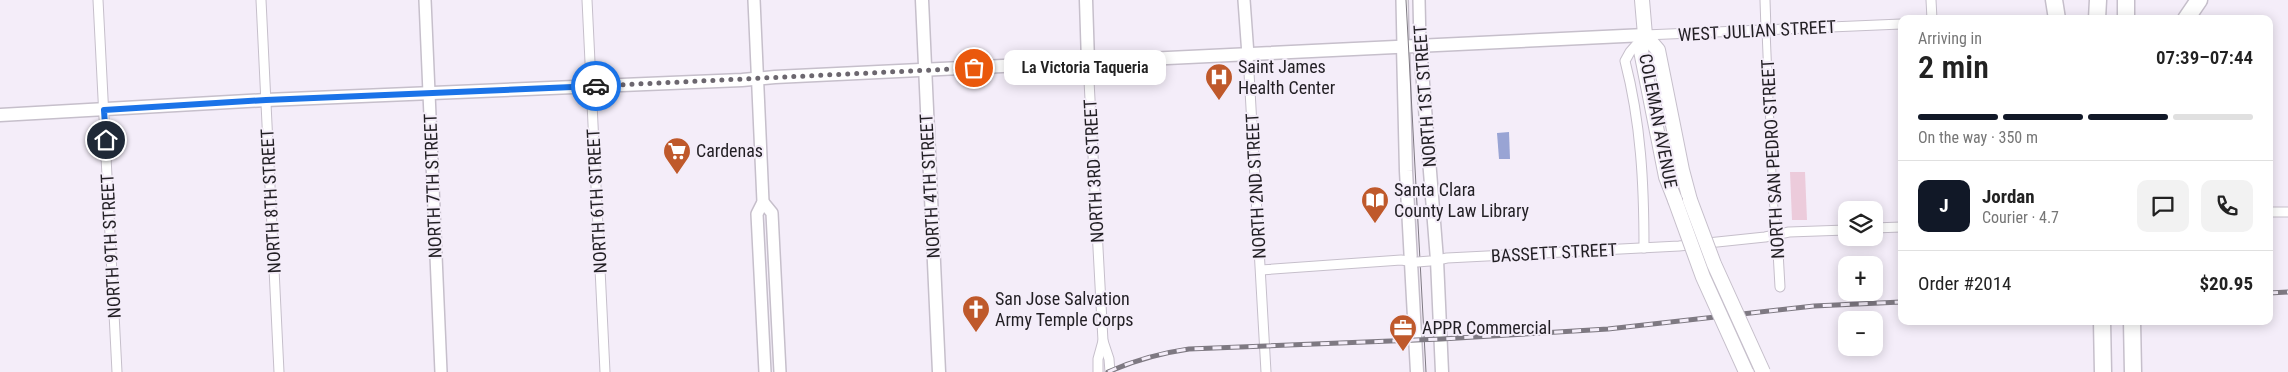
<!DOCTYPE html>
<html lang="en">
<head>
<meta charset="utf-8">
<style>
	:root { --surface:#fff; --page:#f2f2f2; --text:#222; --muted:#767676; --line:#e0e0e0; --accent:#111827 }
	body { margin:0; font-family:"Roboto Condensed",sans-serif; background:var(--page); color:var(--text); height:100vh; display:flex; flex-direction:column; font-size:19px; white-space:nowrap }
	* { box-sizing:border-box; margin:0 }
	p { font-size:16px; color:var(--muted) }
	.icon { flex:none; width:28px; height:28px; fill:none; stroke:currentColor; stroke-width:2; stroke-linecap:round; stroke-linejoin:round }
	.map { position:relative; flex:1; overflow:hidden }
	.drawer { position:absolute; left:1898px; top:15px; width:375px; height:310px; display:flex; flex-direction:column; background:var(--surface); border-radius:10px; box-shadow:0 2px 12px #0003 }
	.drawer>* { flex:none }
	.fabs { position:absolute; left:1838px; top:201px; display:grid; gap:10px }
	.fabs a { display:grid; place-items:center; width:45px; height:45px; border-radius:10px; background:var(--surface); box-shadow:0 2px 12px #0003; font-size:25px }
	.pin { position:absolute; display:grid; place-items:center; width:42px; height:42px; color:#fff; margin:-21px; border:2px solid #fff; border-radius:50%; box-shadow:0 1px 5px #0007 }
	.courier { position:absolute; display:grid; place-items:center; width:50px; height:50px; margin:-25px; border:4px solid #1a73e8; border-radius:50%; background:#fff; color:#222; box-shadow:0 1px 6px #0007 }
	.bubble { position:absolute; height:35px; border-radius:10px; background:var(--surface); box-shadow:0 2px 12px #0003; font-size:16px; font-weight:600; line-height:35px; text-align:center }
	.headline em { font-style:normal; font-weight:600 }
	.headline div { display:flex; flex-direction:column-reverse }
	.headline { display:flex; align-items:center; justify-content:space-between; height:85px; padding:0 20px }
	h1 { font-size:32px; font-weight:600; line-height:38px }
	.bar { display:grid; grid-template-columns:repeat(4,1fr); gap:8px 5px; align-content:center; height:60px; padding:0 20px }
	.bar i { height:6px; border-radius:4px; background:var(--line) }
	.bar .on { background:var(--accent) }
	.bar p { grid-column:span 4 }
	.line { display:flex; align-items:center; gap:12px; padding:0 20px; border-top:1px solid var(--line) }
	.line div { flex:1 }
	.round { display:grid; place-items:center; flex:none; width:52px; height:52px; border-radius:10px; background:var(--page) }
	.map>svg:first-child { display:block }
	.green { fill:#eccbdb }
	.water { fill:#99a4d4 }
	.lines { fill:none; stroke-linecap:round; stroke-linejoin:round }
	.pedestrian-casing { stroke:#c6bfcb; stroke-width:9 }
	.minor-casing { stroke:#c6bfcb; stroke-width:11 }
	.tertiary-casing { stroke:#c6bfcb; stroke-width:14 }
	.secondary-casing { stroke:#c6bfcb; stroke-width:15 }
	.primary-casing { stroke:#c6bfcb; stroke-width:16 }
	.motorway-casing { stroke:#c6bfcb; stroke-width:19 }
	.pedestrian { stroke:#fff; stroke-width:7 }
	.minor { stroke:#fff; stroke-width:9 }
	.tertiary { stroke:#fff; stroke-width:11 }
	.secondary { stroke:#fff; stroke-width:12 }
	.primary { stroke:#fff; stroke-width:14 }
	.motorway { stroke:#fff; stroke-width:16 }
	.tram { stroke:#7e7982; stroke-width:1 }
	.rail-casing { stroke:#7e7982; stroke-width:5 }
	.rail { stroke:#f4edf9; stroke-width:3; stroke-dasharray:9; stroke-linecap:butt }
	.minor-bridge-casing { stroke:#c6bfcb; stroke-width:11; stroke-linecap:butt }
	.primary-bridge-casing { stroke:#c6bfcb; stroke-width:16; stroke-linecap:butt }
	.minor-bridge { stroke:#fff; stroke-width:9 }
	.primary-bridge { stroke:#fff; stroke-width:14 }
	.done { stroke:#6c676f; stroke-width:5; stroke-dasharray:0 9 }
	.route { stroke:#1a73e8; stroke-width:6 }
	.labels { text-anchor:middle; stroke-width:4; stroke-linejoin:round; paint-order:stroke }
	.street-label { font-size:18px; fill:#221f24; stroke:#f4edf9 }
	.poi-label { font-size:18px; fill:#221f24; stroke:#f4edf9; text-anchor:start }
</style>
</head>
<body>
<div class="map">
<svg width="2288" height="372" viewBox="0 0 2288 372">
	<rect width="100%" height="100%" fill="#f4edf9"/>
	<polygon class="green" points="1790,172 1805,172 1807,220 1792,220"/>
	<polygon class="water" points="1509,132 1510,159 1499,159 1497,133"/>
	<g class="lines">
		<g class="pedestrian-casing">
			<polyline id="pedestrian" points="1766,30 1773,199 1777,234"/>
		</g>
		<g class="minor-casing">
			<g id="minor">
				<polyline points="98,0 117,372"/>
				<polyline points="261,0 279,372"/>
				<polyline points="587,0 605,372"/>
				<polyline points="1765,0 1766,30"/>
				<polyline points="1931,0 1932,19"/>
				<polyline points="1248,55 1266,372"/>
				<polyline points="1088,62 1103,341 1109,359 1110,372"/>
				<polyline points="2269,212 2288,212"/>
				<polyline points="1874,228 1901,227"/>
				<polyline points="1777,234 1780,287"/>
				<path d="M1644,248c0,-64 -3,-125 -19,-187l5,-9 15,-17 256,-11"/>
				<polyline points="1433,261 1447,258 1679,246 1765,237 1789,232 1846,230"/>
				<polyline points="1261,270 1401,260 1415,262"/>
				<polyline points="1098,372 1098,359 1103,341"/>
			</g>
		</g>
		<g class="tertiary-casing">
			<g id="tertiary">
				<polyline points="425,0 441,372"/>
				<polyline points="754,0 763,202 757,214 765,372"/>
				<polyline points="1244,0 1248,55"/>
				<polyline points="1402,0 1403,46"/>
				<polyline points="1419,0 1420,45"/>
				<polyline points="763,202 772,213 780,372"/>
			</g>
		</g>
		<g class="secondary-casing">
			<g id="secondary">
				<polyline points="922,0 939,372"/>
				<polyline points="1086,0 1088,62"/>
				<polyline points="1420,45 1437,260 1442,372"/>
				<polyline points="1403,46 1406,171 1417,372"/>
				<polyline points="0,115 266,100 742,80 775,77 1645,35"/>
			</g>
		</g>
		<g class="primary-casing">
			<g id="primary">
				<polyline points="1642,0 1645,35 1641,51 1666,177 1675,200"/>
				<polyline points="1645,35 1658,50 1682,170 1690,200"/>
			</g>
		</g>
		<g class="motorway-casing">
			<g id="motorway">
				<polyline points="2054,0 2057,19"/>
				<polyline points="2126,0 2126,19"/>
				<polyline points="2097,19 2098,0"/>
				<polyline points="2186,19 2199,0"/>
				<polyline points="2102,321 2103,372"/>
				<polyline points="2132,321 2133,372"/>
			</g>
		</g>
		<use href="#pedestrian" class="pedestrian"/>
		<use href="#minor" class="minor"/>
		<use href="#tertiary" class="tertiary"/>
		<use href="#secondary" class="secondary"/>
		<use href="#primary" class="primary"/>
		<use href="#motorway" class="motorway"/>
		<polyline class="tram" points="1406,0 1426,372"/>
		<g class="rail-casing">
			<g id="rail">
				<polyline points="2269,293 2288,292"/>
				<path d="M1108,372c27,-12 53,-19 81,-23l252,-10 167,-10 206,-23 87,-4"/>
			</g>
		</g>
		<use href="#rail" class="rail"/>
		<g class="minor-bridge-casing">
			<polyline id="minor-bridge" points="1417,262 1430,261"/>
		</g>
		<g class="primary-bridge-casing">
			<g id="primary-bridge">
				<polyline points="1675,200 1703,277 1746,372"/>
				<polyline points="1690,200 1714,264 1763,372"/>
			</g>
		</g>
		<use href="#minor-bridge" class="minor-bridge"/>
		<use href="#primary-bridge" class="primary-bridge"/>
	</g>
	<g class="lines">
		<polyline class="done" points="596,86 974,68"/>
		<polyline class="route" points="106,140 104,110 266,100 596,86"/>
	</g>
	<defs>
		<g id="hospital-pin" transform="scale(1.4375)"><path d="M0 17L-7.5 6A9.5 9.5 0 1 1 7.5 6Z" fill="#bf592b" stroke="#f4edf9"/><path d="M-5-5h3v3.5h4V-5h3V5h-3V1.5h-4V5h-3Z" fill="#fff"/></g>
		<g id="supermarket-pin" transform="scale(1.4375)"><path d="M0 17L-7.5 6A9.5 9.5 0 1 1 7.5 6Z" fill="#bf592b" stroke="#f4edf9"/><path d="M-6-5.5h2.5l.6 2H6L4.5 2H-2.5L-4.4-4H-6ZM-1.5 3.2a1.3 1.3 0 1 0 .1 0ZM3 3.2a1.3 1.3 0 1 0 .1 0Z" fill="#fff"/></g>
		<g id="library-pin" transform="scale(1.4375)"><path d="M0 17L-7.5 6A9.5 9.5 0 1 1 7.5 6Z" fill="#bf592b" stroke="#f4edf9"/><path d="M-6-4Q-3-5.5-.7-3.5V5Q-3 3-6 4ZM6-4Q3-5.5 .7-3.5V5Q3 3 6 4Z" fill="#fff"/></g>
		<g id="church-pin" transform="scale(1.4375)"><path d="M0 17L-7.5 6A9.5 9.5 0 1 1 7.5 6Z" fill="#bf592b" stroke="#f4edf9"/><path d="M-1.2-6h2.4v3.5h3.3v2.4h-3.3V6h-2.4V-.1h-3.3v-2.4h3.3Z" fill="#fff"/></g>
		<g id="office-pin" transform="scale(1.4375)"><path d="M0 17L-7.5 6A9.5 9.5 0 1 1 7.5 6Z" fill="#bf592b" stroke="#f4edf9"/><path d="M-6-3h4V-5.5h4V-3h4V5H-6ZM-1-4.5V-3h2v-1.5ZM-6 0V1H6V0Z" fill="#fff"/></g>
	</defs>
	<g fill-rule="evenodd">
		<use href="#hospital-pin" x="1219" y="77"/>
		<use href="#supermarket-pin" x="677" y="151"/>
		<use href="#library-pin" x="1375" y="200"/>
		<use href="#church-pin" x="976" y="309"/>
		<use href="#office-pin" x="1403" y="328"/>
	</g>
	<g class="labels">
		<g class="street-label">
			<text transform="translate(1757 31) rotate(-3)" y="6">WEST JULIAN STREET</text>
			<text transform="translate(1425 96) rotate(-94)" y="6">NORTH 1ST STREET</text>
			<text transform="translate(1658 121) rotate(79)" y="6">COLEMAN AVENUE</text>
			<text transform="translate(1773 159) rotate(-93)" y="6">NORTH SAN PEDRO STREET</text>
			<text transform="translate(1094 171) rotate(-93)" y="6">NORTH 3RD STREET</text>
			<text transform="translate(433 186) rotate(-92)" y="6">NORTH 7TH STREET</text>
			<text transform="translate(930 186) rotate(-93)" y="6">NORTH 4TH STREET</text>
			<text transform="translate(1256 186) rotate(-93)" y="6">NORTH 2ND STREET</text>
			<text transform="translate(271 201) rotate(-93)" y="6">NORTH 8TH STREET</text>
			<text transform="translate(597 201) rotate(-93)" y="6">NORTH 6TH STREET</text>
			<text transform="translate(111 246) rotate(-93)" y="6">NORTH 9TH STREET</text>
			<text transform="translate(1554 253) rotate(-3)" y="6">BASSETT STREET</text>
		</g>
		<g class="poi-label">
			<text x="1238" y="73">Saint James<tspan x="1238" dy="21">Health Center</tspan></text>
			<text x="696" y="157">Cardenas</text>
			<text x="1394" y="196">Santa Clara<tspan x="1394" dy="21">County Law Library</tspan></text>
			<text x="995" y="305">San Jose Salvation<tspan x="995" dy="21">Army Temple Corps</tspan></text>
			<text x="1422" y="334">APPR Commercial</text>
		</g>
	</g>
</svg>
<div class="fabs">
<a><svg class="icon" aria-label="layers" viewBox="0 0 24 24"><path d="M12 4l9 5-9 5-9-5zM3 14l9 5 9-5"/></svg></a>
<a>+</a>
<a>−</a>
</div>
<div class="pin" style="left:974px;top:68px;background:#ea580c"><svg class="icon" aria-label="bag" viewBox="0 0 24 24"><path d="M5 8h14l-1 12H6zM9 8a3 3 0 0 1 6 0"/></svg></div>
<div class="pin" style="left:106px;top:140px;background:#1f2937"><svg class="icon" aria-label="home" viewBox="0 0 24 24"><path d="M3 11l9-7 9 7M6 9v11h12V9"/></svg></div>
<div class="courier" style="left:596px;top:86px"><svg class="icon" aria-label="car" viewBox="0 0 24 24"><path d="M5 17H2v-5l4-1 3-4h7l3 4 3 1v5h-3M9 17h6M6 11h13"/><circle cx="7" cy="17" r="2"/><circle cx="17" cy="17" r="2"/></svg></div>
<div class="bubble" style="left:1004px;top:50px;width:162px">La Victoria Taqueria</div>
<section class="drawer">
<div class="headline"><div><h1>2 min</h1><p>Arriving in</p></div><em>07:39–07:44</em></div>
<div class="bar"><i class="on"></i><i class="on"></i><i class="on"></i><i></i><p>On the way · 350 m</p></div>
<div class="line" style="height:90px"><b class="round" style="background:var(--accent);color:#fff">J</b><div><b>Jordan</b><p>Courier · 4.7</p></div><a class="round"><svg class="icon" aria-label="chat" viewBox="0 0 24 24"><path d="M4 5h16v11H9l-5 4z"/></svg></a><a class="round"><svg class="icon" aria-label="phone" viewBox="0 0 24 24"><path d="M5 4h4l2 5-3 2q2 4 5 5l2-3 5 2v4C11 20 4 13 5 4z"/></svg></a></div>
<div class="line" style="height:65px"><div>Order #2014</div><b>$20.95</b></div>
</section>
</div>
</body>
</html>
